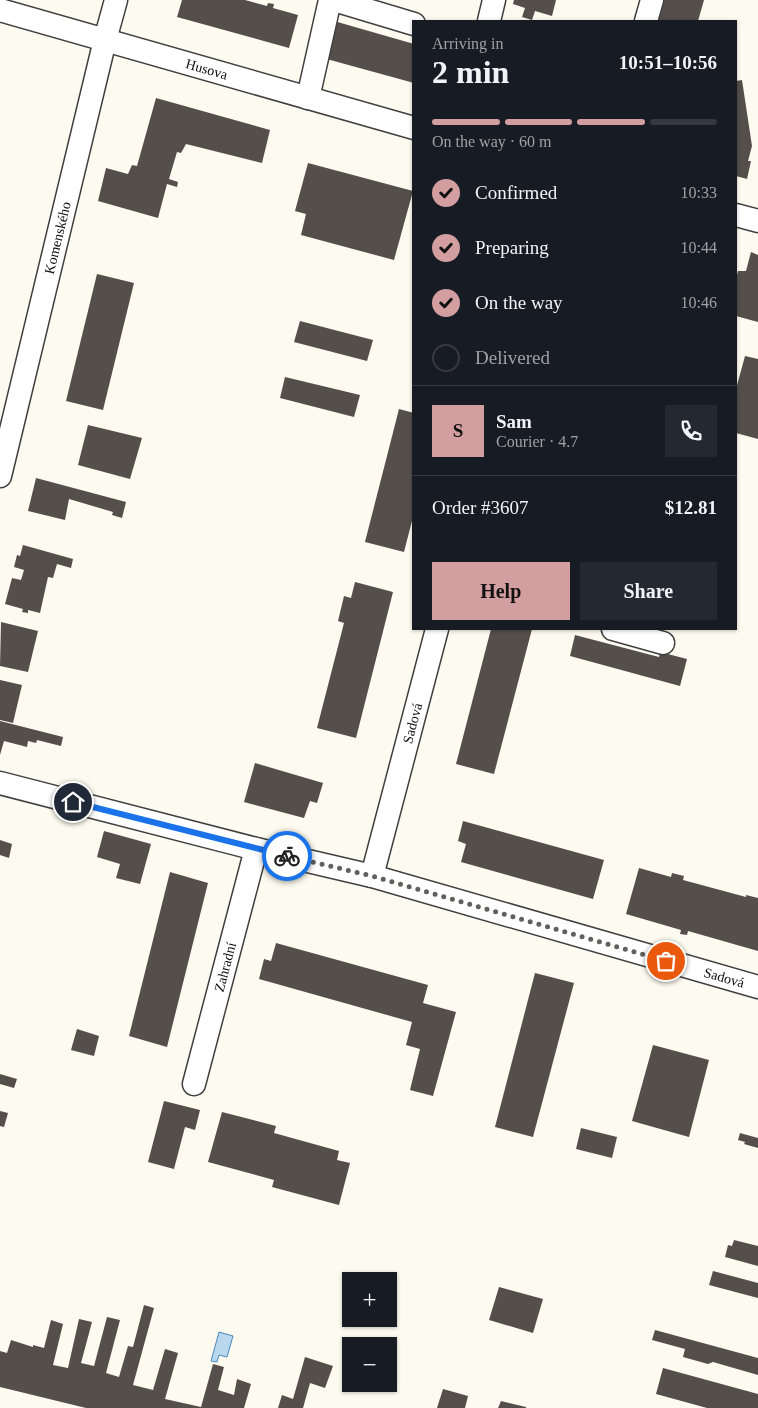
<!DOCTYPE html>
<html lang="en">
<head>
<meta charset="utf-8">
<style>
	:root { --surface:#171b24; --page:#242831; --text:#f1f3f6; --muted:#9ea1a6; --line:#363941; --accent:#d29ea0 }
	body { margin:0; font-family:"Times New Roman",serif; background:var(--page); color:var(--text); height:100vh; display:flex; flex-direction:column; font-size:19px; white-space:nowrap }
	* { box-sizing:border-box; margin:0 }
	p { font-size:16px; color:var(--muted) }
	.icon { flex:none; width:28px; height:28px; fill:none; stroke:currentColor; stroke-width:2; stroke-linecap:round; stroke-linejoin:round }
	.map { position:relative; flex:1; overflow:hidden }
	.panel { position:absolute; left:412px; top:20px; width:325px; height:610px; display:flex; flex-direction:column; background:var(--surface); border-radius:0px; box-shadow:0 1px 4px #0004 }
	.panel>* { flex:none }
	.buttons { position:absolute; left:342px; top:1272px; display:grid; gap:10px }
	.buttons a { display:grid; place-items:center; width:55px; height:55px; border-radius:0px; background:var(--surface); box-shadow:0 1px 4px #0004; font-size:25px }
	.pin { position:absolute; display:grid; place-items:center; width:42px; height:42px; color:#fff; margin:-21px; border:2px solid #fff; border-radius:50%; box-shadow:0 1px 5px #0007 }
	.courier { position:absolute; display:grid; place-items:center; width:50px; height:50px; margin:-25px; border:4px solid #1a73e8; border-radius:50%; background:#fff; color:#222; box-shadow:0 1px 6px #0007 }
	.overview em { font-style:normal; font-weight:700 }
	.overview div { display:flex; flex-direction:column-reverse }
	.overview { display:flex; align-items:center; justify-content:space-between; height:85px; padding:0 20px }
	h1 { font-size:32px; font-weight:700; line-height:38px }
	.bar { display:grid; grid-template-columns:repeat(4,1fr); gap:8px 5px; align-content:center; height:60px; padding:0 20px }
	.bar i { height:6px; border-radius:4px; background:var(--line) }
	.bar .selected { background:var(--accent) }
	.bar p { grid-column:span 4 }
	.line { display:flex; align-items:center; gap:12px; padding:0 20px; border-top:1px solid var(--line) }
	.line div { flex:1 }
	.round { display:grid; place-items:center; flex:none; width:52px; height:52px; border-radius:0px; background:var(--page) }
	ol { padding:0 20px; list-style:none }
	li { display:flex; align-items:center; gap:15px; height:55px }
	li p { margin-inline-start:auto }
	li .icon { padding:5px; border-radius:50%; background:var(--accent); color:#111; stroke-width:4 }
	li:last-child { color:var(--muted) }
	li i { width:28px; height:28px; border:2px solid var(--line); border-radius:50% }
	.primary-button { display:flex; gap:10px; margin-top:auto; padding:10px 20px }
	.primary-button a { flex:1; height:58px; border-radius:0px; background:var(--accent); color:#111; font-size:20px; font-weight:700; line-height:58px; text-align:center }
	.primary-button a+a { background:var(--page); color:var(--text) }
	.map>svg:first-child { display:block }
	.water { fill:#b9d8ee; stroke:#4988bc }
	.building { fill:#544f4b }
	.lines { fill:none; stroke-linecap:round; stroke-linejoin:round }
	.minor-casing { stroke:#404040; stroke-width:25 }
	.minor { stroke:#fff; stroke-width:22 }
	.done { stroke:#61605c; stroke-width:5; stroke-dasharray:0 9 }
	.route { stroke:#1a73e8; stroke-width:6 }
	.labels { text-anchor:middle; stroke-width:5; stroke-linejoin:round; paint-order:stroke }
	.street-label { font-size:14px; fill:#0d0d0d; stroke:#fff }
</style>
</head>
<body>
<div class="map">
<svg width="758" height="1408" viewBox="0 0 758 1408">
	<rect width="100%" height="100%" fill="#fdfbef"/>
	<polygon class="water" points="219,1332 233,1336 227,1357 219,1355 217,1362 211,1361"/>
	<g class="building">
		<polygon points="182,0 245,0 267,6 268,3 274,4 273,8 298,15 289,48 177,17"/>
		<polygon points="514,0 556,0 552,16 535,11 532,20 522,17 525,8 513,4"/>
		<polygon points="661,0 704,0 698,21 655,21"/>
		<polygon points="334,21 414,44 414,83 323,58"/>
		<polygon points="742,80 752,146 748,161 751,161 747,179 736,176 736,81"/>
		<polygon points="156,98 270,130 262,163 186,144 181,153 177,152 169,179 178,182 177,187 167,184 158,218 98,201 106,168 128,174 132,165 137,166"/>
		<polygon points="308,163 413,191 394,260 301,235 306,214 295,211"/>
		<polygon points="751,252 758,255 758,322 736,316 736,279 738,271 746,271"/>
		<polygon points="97,274 134,283 103,410 66,401"/>
		<polygon points="300,321 373,340 367,361 294,342"/>
		<polygon points="745,356 758,359 758,439 736,433 736,389"/>
		<polygon points="285,377 360,395 354,417 280,398"/>
		<polygon points="399,409 414,413 414,513 404,552 365,542"/>
		<polygon points="88,425 142,438 130,479 78,465"/>
		<polygon points="36,478 126,502 122,518 112,515 113,512 69,499 65,520 28,511"/>
		<polygon points="23,545 73,559 71,568 57,564 53,578 48,577 40,613 28,610 28,613 22,612 23,609 5,604 12,578 21,580 24,570 14,567 17,555 20,556"/>
		<polygon points="355,582 393,592 356,738 317,728 344,623 338,621 344,596 351,598"/>
		<polygon points="1,622 38,631 28,672 0,666"/>
		<polygon points="491,629 532,629 494,774 456,764"/>
		<polygon points="575,635 659,657 660,652 687,659 680,686 570,656"/>
		<polygon points="0,680 22,685 13,723 0,720"/>
		<polygon points="0,721 63,737 61,746 37,740 36,743 28,741 27,747 4,741 0,755"/>
		<polygon points="255,763 323,783 317,803 310,801 304,818 244,802"/>
		<polygon points="463,821 604,860 593,899 461,862 466,844 458,841"/>
		<polygon points="104,831 151,844 140,884 116,878 120,864 97,857"/>
		<polygon points="0,840 12,844 9,858 0,855"/>
		<polygon points="639,868 671,877 672,873 684,876 683,880 746,897 746,895 758,898 758,951 688,931 687,935 680,934 681,930 626,914"/>
		<polygon points="170,872 208,883 167,1047 129,1036"/>
		<polygon points="276,943 428,985 423,1003 456,1012 433,1096 410,1090 420,1049 406,1045 412,1022 259,979 264,959 271,961"/>
		<polygon points="535,973 574,983 533,1137 495,1127"/>
		<polygon points="77,1029 99,1036 94,1056 71,1050"/>
		<polygon points="653,1045 709,1060 689,1137 632,1121"/>
		<polygon points="0,1074 17,1079 14,1088 0,1084"/>
		<polygon points="164,1101 200,1110 195,1130 185,1127 174,1169 148,1162"/>
		<polygon points="0,1111 8,1113 4,1127 0,1126"/>
		<polygon points="222,1112 276,1126 274,1133 339,1151 337,1160 350,1163 339,1205 272,1187 274,1180 208,1162"/>
		<polygon points="581,1128 617,1137 612,1158 576,1149"/>
		<polygon points="740,1133 758,1138 758,1148 744,1144 745,1142 738,1140"/>
		<polygon points="734,1240 758,1246 758,1266 725,1257 728,1245 732,1246"/>
		<polygon points="713,1271 758,1283 758,1298 709,1285"/>
		<polygon points="499,1287 543,1299 533,1333 489,1320"/>
		<polygon points="144,1305 154,1308 133,1385 153,1390 165,1349 178,1353 165,1399 201,1407 213,1364 224,1367 218,1390 234,1395 237,1379 251,1384 244,1408 86,1408 0,1387 0,1351 7,1353 11,1340 33,1347 33,1345 44,1348 51,1320 63,1324 53,1365 68,1368 79,1319 92,1322 81,1363 94,1366 107,1317 120,1320 106,1373 119,1377 128,1346 133,1347"/>
		<polygon points="655,1330 758,1358 758,1375 713,1362 708,1364 683,1357 685,1349 652,1340"/>
		<polygon points="305,1357 333,1366 325,1388 310,1383 303,1408 278,1408 282,1395 293,1399"/>
		<polygon points="663,1368 758,1394 758,1408 707,1408 656,1394"/>
		<polygon points="443,1389 468,1396 465,1408 437,1408"/>
		<polygon points="501,1401 526,1407 526,1408 498,1408"/>
	</g>
	<g class="lines">
		<g class="minor-casing">
			<g id="minor">
				<polyline points="334,0 414,24"/>
				<path id="s1" d="M0,10l414,118"/>
				<polyline points="489,21 494,0"/>
				<polyline points="646,21 652,0"/>
				<polyline points="308,98 330,0"/>
				<polyline points="736,215 758,221"/>
				<path id="s2" d="M0,476l105,-436 11,-40"/>
				<polyline points="613,629 663,643"/>
				<path id="s3" d="M0,783l256,66 116,27 386,111"/>
				<path id="s4" d="M372,876l65,-247"/>
				<path id="s5" d="M194,1084l62,-235"/>
			</g>
		</g>
		<use href="#minor" class="minor"/>
	</g>
	<g class="lines">
		<polyline class="done" points="287,856 372,876 666,961"/>
		<polyline class="route" points="73,802 287,856"/>
	</g>
	<g class="labels">
		<g class="street-label">
			<text dy="5" stroke="none"><textPath href="#s1" startOffset="215">Husova</textPath></text>
			<text dy="5" stroke="none"><textPath href="#s2" startOffset="245">Komenského</textPath></text>
			<text dy="5" stroke="none"><textPath href="#s4" startOffset="158">Sadová</textPath></text>
			<text dy="5" stroke="none"><textPath href="#s5" startOffset="121">Zahradní</textPath></text>
			<text dy="5" stroke="none"><textPath href="#s3" startOffset="750">Sadová</textPath></text>
		</g>
	</g>
</svg>
<div class="buttons">
<a>+</a>
<a>−</a>
</div>
<div class="pin" style="left:666px;top:961px;background:#ea580c"><svg class="icon" aria-label="bag" viewBox="0 0 24 24"><path d="M5 8h14l-1 12H6zM9 8a3 3 0 0 1 6 0"/></svg></div>
<div class="pin" style="left:73px;top:802px;background:#1f2937"><svg class="icon" aria-label="home" viewBox="0 0 24 24"><path d="M3 11l9-7 9 7M6 9v11h12V9"/></svg></div>
<div class="courier" style="left:287px;top:856px"><svg class="icon" aria-label="bike" viewBox="0 0 24 24"><circle cx="6" cy="16" r="4"/><circle cx="18" cy="16" r="4"/><path d="M6 16l4-8h5l3 8M10 8l3 8H6M13 5h3"/></svg></div>
<section class="panel">
<div class="overview"><div><h1>2 min</h1><p>Arriving in</p></div><em>10:51–10:56</em></div>
<div class="bar"><i class="selected"></i><i class="selected"></i><i class="selected"></i><i></i><p>On the way · 60 m</p></div>
<ol>
<li><svg class="icon" aria-label="check" viewBox="0 0 24 24"><path d="M5 12l5 5 9-10"/></svg>Confirmed<p>10:33</p></li>
<li><svg class="icon" aria-label="check" viewBox="0 0 24 24"><path d="M5 12l5 5 9-10"/></svg>Preparing<p>10:44</p></li>
<li><svg class="icon" aria-label="check" viewBox="0 0 24 24"><path d="M5 12l5 5 9-10"/></svg>On the way<p>10:46</p></li>
<li><i></i>Delivered</li>
</ol>
<div class="line" style="height:90px"><b class="round" style="background:var(--accent);color:#111">S</b><div><b>Sam</b><p>Courier · 4.7</p></div><a class="round"><svg class="icon" aria-label="phone" viewBox="0 0 24 24"><path d="M5 4h4l2 5-3 2q2 4 5 5l2-3 5 2v4C11 20 4 13 5 4z"/></svg></a></div>
<div class="line" style="height:65px"><div>Order #3607</div><b>$12.81</b></div>
<div class="primary-button"><a>Help</a><a>Share</a></div>
</section>
</div>
</body>
</html>
